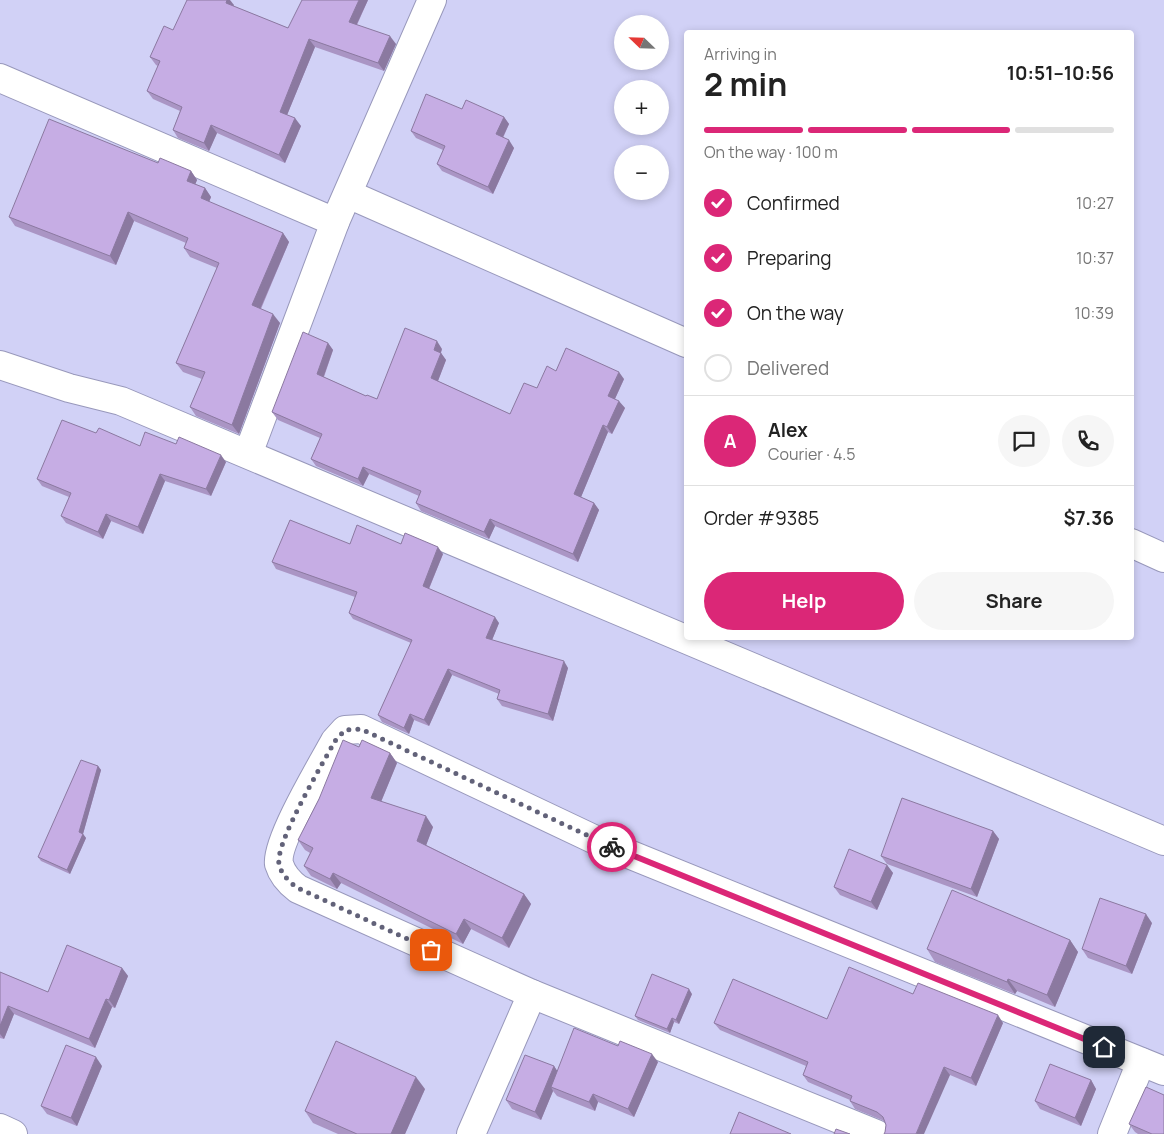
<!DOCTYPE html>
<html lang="en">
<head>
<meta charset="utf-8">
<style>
	:root { --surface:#fff; --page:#f6f6f6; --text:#222; --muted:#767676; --line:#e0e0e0; --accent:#db2777 }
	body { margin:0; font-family:Manrope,sans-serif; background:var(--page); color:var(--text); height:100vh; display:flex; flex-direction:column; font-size:19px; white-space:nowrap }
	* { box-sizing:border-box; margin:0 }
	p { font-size:16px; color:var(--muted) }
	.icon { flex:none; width:28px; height:28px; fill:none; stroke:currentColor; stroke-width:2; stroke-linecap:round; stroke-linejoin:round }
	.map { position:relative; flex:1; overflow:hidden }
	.panel { position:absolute; left:684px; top:30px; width:450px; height:610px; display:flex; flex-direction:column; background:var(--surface); border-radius:5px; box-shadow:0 2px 8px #0003 }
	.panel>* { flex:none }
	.needle { width:32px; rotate:293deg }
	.fabs { position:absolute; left:614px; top:15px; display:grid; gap:10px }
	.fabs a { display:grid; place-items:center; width:55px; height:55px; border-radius:50%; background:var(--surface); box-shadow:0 2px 8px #0003; font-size:25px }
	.pin { position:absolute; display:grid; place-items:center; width:42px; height:42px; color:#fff; margin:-21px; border-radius:10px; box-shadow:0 2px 8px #0006 }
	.courier { position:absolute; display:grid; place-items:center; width:50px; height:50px; margin:-25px; border:4px solid #db2777; border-radius:50%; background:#fff; color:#222; box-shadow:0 1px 6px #0007 }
	.overview em { font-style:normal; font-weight:700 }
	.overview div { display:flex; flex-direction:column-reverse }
	.overview { display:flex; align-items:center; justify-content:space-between; height:85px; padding:0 20px }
	h1 { font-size:32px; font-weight:700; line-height:38px }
	.bar { display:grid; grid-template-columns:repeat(4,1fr); gap:8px 5px; align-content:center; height:60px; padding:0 20px }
	.bar i { height:6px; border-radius:4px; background:var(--line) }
	.bar .active { background:var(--accent) }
	.bar p { grid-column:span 4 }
	.line { display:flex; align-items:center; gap:12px; padding:0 20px; border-top:1px solid var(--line) }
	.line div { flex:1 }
	.round { display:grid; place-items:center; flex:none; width:52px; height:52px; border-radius:26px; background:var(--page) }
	ol { padding:0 20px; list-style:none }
	li { display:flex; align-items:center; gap:15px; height:55px }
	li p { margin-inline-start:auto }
	li .icon { padding:5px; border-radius:50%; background:var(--accent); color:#fff; stroke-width:4 }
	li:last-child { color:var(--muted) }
	li i { width:28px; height:28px; border:2px solid var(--line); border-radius:50% }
	.cta { display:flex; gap:10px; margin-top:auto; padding:10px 20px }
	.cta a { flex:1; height:58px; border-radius:30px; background:var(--accent); color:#fff; font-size:20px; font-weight:700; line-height:58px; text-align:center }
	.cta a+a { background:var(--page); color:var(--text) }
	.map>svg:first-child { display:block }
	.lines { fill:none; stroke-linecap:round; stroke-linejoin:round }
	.minor-casing { stroke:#9898bb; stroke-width:30 }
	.minor { stroke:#fff; stroke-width:28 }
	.wall { fill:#aa95c4 }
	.shaded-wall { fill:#8b79a0 }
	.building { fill:#c6ade4; stroke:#8b79a0 }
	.done { stroke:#626279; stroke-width:5; stroke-dasharray:0 9 }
	.route { stroke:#db2777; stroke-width:6 }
</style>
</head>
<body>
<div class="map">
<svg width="1164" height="1134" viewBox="0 0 1164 1134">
	<rect width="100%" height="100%" fill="#d1d1f6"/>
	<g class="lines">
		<g class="minor-casing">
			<g id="minor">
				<polyline points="0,78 335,222"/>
				<polyline points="348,194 686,343"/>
				<polyline points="0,365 69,388 121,401 1164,841"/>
				<polyline points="248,454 335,222 432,0"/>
				<polyline points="1131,543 1164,558"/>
				<polyline points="0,1128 13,1134"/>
				<polyline points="471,1134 532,994"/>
				<path d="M876,1134l-344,-140 -234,-105c-8,-6 -16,-15 -19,-25 -4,-21 44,-101 56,-123l10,-11 16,-1 243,115 560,227"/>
				<polyline points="1112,1134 1141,1062"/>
			</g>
		</g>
		<use href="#minor" class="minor"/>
	</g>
	<g class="wall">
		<polygon points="368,0 357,25 396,44 384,71 315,47 287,115 301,126 285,163 217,133 209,151 178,138 173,130 180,111 153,99 147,91 158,66 156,65 150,57 173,30 234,5 233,6 288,28"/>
		<polygon points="462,109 504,117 509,124 503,138 514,148 493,194 442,171 437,164 443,150 416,138 411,131"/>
		<polygon points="158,163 191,171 197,180 195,184 205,188 211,197 209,202 283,233 289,242 261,309 280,323 239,434 196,416 190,407 202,379 183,372 176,363 217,268 190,257 184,248 186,243 134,221 116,265 15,226 9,217"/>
		<polygon points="328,343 333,350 324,377 366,396 377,399 442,349 441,353 446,360 438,381 510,414 556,371 624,379 615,399 625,408 612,434 608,432 581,497 594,503 599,510 578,562 495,526 489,539 421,511 416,503 419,496 369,474 363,486 316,466 311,459 320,438 278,420 272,412"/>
		<polygon points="96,433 140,446 226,462 211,496 165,481 143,534 111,521 103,539 66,523 61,516 69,497 42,486 37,479"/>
		<polygon points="350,544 401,544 443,554 429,589 499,623 492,640 568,668 553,721 502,706 497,699 499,694 452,675 429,726 414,720 409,734 382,722 378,715 411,643 353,619 349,613 355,597 276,569 272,562"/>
		<polygon points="359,747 390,753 397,763 381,802 433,827 426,845 524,894 531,904 509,948 471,929 463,944 341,883 337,889 311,876 304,866 310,853 305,850 298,840"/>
		<polygon points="98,766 101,770 83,834 86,838 70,874 41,861 38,857"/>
		<polygon points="993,831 999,839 977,897 887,864 881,856"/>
		<polygon points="887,865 893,873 877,910 840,895 834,887"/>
		<polygon points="1152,923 1132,974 1088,958 1082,949"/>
		<polygon points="1070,940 1078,952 1055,1007 1017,991 1015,994 935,962 927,949"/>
		<polygon points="122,968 128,976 115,1008 112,1007 95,1048 14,1014 4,1039 0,1038 0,972 48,992"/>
		<polygon points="692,994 679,1024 674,1022 670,1033 638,1020 635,1016"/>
		<polygon points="913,994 1003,1023 976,1086 950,1075 885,1132 886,1125 885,1122 882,1120 855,1109 850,1101 850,1100 808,1082 803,1075 806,1066 720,1030 714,1023 827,1019"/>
		<polygon points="658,1062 634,1117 598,1102 595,1111 557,1096 553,1091 541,1120 512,1109 506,1100 554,1066 557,1071"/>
		<polygon points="102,1066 77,1126 47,1114 41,1106"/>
		<polygon points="1091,1080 1096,1089 1081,1126 1040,1109 1035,1101"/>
		<polygon points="425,1089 405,1134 338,1134 313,1123 305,1111"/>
		<polygon points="1129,1124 1164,1134 1138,1134 1135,1132"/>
	</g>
	<g class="shaded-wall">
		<polygon points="227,0 230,0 234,5 231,11 226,3"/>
		<polygon points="359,0 368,0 354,30 349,22"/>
		<polygon points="390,36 396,44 384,71 378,63"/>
		<polygon points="309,39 315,47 285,120 280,112"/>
		<polygon points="504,117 509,124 501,141 496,134"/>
		<polygon points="295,118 301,126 285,163 279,155"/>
		<polygon points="211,125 217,133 209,151 204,143"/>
		<polygon points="509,140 514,148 493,194 488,187"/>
		<polygon points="191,171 197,180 193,190 187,181"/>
		<polygon points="205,188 211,197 207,207 201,198"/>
		<polygon points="128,212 134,221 116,265 110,256"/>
		<polygon points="283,233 289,242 258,314 252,305"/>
		<polygon points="273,314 280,323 239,434 232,425"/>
		<polygon points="437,341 442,349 439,357 434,350"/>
		<polygon points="328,343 333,350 322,381 317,374"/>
		<polygon points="441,353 446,360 436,386 431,378"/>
		<polygon points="619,372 624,379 613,403 608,396"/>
		<polygon points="619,401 625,408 612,434 607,427"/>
		<polygon points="603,425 608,432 579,502 574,494"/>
		<polygon points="221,455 226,462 211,496 206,489"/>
		<polygon points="363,467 369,474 363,486 358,479"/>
		<polygon points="160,474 165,481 143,534 138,527"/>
		<polygon points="594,503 599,510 578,562 573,554"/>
		<polygon points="106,514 111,521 103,539 98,532"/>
		<polygon points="490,519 495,526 489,539 484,532"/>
		<polygon points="438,547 443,554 427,593 423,586"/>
		<polygon points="495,617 499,623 490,645 486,638"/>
		<polygon points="564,661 568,668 553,721 548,714"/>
		<polygon points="448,669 452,675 429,726 424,720"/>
		<polygon points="410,714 414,720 409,734 404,728"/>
		<polygon points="390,753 397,763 378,809 371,798"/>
		<polygon points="98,766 101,770 83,834 86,838 70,874 67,870 79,832"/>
		<polygon points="426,816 433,827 424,851 417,841"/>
		<polygon points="993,831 999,839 977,897 971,889"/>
		<polygon points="887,865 893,873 877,910 871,902"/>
		<polygon points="333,873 341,883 337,889 330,879"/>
		<polygon points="524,894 531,904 509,948 502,938"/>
		<polygon points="1146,914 1152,923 1132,974 1126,966"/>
		<polygon points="464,919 471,929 463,944 456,934"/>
		<polygon points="1070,940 1078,952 1055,1007 1047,995"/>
		<polygon points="122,968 128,976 115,1008 109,1000"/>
		<polygon points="1008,979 1017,991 1015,994 1007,982"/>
		<polygon points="689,989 692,994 679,1024 676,1020"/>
		<polygon points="106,999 112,1007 95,1048 89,1039"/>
		<polygon points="8,1006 14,1014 4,1039 0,1034 0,1026"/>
		<polygon points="998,1015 1003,1023 976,1086 971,1078"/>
		<polygon points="672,1018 674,1022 670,1033 667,1029"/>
		<polygon points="652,1054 658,1062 634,1117 628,1109"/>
		<polygon points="96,1057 102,1066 77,1126 71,1118"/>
		<polygon points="554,1066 560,1075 551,1087 553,1091 541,1120 535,1112"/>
		<polygon points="944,1067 950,1075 924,1134 916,1134"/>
		<polygon points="416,1077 425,1089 405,1134 391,1134"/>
		<polygon points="1091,1080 1096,1089 1081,1126 1075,1118"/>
		<polygon points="593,1094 598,1102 595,1111 589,1102"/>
	</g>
	<g class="building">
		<polygon points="187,0 227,0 226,3 288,28 302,0 359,0 349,22 390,36 378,63 309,39 280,112 295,118 279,155 211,125 204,143 173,130 182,107 147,91 160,61 150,57 164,26 173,30"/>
		<polygon points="426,94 462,109 466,100 504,117 496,134 509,140 488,187 437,164 445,146 411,131"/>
		<polygon points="49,119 158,163 160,158 191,171 187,181 205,188 201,198 283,233 252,305 273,314 232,425 190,407 205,372 176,363 219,263 184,248 188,238 128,212 110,256 9,217"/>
		<polygon points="405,328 437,341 434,350 441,353 431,378 510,414 524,383 537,388 547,366 556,371 566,348 619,372 608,396 619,401 607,427 603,425 574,494 594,503 573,554 490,519 484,532 416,503 421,491 363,467 358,479 311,459 322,434 272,412 303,332 328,343 317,374 366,396 367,395 377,399"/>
		<polygon points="62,420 96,433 99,428 140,446 145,432 176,444 179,437 221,455 206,489 160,474 138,527 106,514 98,532 61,516 71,493 37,479"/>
		<polygon points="290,520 350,544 357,525 401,544 405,533 438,547 423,586 495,617 486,638 564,661 548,714 497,699 500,690 448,669 424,720 410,714 404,728 378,715 412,640 349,613 357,592 272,562"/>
		<polygon points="343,740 359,747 362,740 390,753 371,798 426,816 417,841 524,894 502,938 464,919 456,934 333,873 330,879 304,866 313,848 298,840 319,799"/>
		<polygon points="81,760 98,766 79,832 83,834 67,870 38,857"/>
		<polygon points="902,798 993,831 971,889 881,856"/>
		<polygon points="849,849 887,865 871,902 834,887"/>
		<polygon points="952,890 1070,940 1047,995 1008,979 1007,982 927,949"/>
		<polygon points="1100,898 1146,914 1126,966 1082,949"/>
		<polygon points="67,945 122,968 109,1000 106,999 89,1039 8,1006 0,1026 0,972 48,992"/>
		<polygon points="849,967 913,994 918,983 998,1015 971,1078 944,1067 916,1134 884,1134 885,1132 886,1125 883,1117 877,1112 850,1101 852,1096 803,1075 808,1062 714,1023 733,979 827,1019"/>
		<polygon points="652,974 689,989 676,1020 672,1018 667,1029 635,1016"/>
		<polygon points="574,1028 618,1046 620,1041 652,1054 628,1109 593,1094 589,1102 551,1087"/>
		<polygon points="336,1041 416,1077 391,1134 357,1134 305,1111"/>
		<polygon points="66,1045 96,1057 71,1118 41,1106"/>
		<polygon points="525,1055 554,1066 535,1112 506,1100"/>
		<polygon points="1050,1064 1091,1080 1075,1118 1035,1101"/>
		<polygon points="1146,1087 1164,1095 1164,1134 1152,1134 1129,1124"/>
		<polygon points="739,1112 791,1134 730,1134"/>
		<polygon points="836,1129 850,1134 834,1134"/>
	</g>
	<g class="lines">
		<path class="done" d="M431,950l-133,-62c-8,-5 -17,-14 -19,-24 -4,-21 44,-101 56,-123l10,-11 16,-1 251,118"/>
		<polyline class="route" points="612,847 1104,1047"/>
	</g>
</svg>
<div class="fabs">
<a><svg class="needle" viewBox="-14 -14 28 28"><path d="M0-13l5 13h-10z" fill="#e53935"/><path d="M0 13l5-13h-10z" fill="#767676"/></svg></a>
<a>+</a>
<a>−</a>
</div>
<div class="pin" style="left:431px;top:950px;background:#ea580c"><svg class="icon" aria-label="bag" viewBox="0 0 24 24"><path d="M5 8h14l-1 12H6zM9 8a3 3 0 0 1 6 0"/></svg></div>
<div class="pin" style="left:1104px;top:1047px;background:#1f2937"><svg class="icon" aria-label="home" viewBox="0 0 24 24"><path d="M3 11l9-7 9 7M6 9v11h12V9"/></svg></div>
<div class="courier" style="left:612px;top:847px"><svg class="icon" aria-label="bike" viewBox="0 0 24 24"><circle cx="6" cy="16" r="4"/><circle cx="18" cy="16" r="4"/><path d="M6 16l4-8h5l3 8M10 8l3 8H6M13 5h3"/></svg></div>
<section class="panel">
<div class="overview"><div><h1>2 min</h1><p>Arriving in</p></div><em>10:51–10:56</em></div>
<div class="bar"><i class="active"></i><i class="active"></i><i class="active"></i><i></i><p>On the way · 100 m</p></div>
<ol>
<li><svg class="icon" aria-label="check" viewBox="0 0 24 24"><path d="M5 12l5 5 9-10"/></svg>Confirmed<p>10:27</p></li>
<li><svg class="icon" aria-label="check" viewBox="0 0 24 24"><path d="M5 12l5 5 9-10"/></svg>Preparing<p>10:37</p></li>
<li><svg class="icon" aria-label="check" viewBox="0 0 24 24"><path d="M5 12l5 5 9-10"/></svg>On the way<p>10:39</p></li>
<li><i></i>Delivered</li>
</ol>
<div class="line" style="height:90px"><b class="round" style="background:var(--accent);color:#fff">A</b><div><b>Alex</b><p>Courier · 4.5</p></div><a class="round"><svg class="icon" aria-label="chat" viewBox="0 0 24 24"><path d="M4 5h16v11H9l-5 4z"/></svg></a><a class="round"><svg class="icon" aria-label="phone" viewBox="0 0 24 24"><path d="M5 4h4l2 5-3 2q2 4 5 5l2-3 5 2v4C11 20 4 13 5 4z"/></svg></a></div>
<div class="line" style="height:65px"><div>Order #9385</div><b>$7.36</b></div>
<div class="cta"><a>Help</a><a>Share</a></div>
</section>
</div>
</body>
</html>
